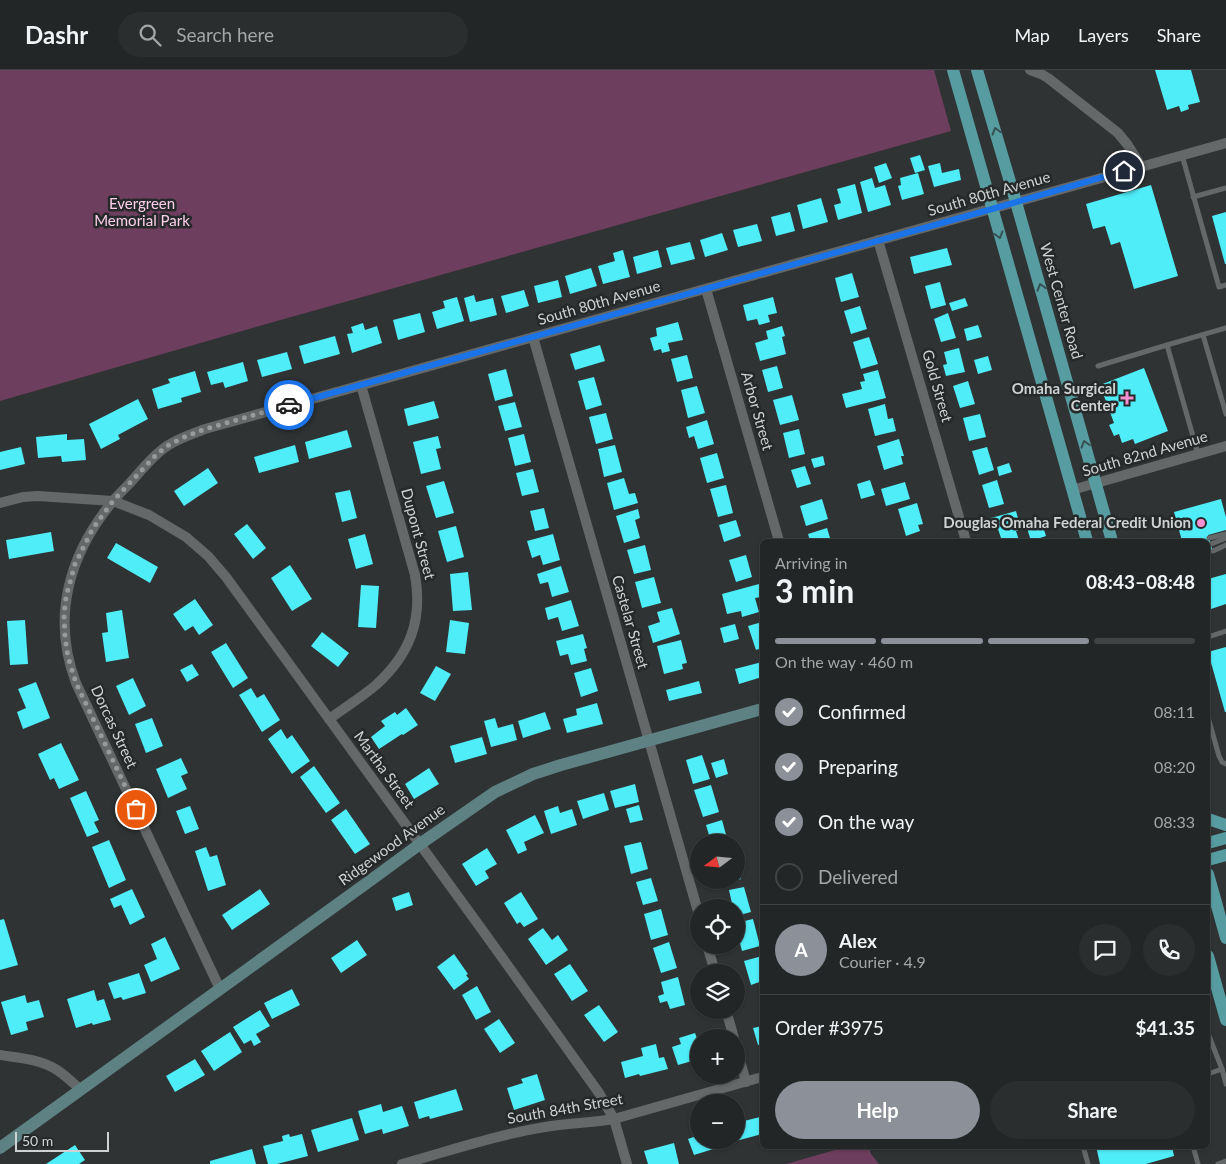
<!DOCTYPE html>
<html lang="en">
<head>
<meta charset="utf-8">
<style>
	:root { --surface:#232626; --page:#2b2e2e; --text:#f1f3f6; --muted:#a3a5a7; --line:#404343; --accent:#8c9099 }
	body { margin:0; font-family:Lato,sans-serif; background:var(--page); color:var(--text); height:100vh; display:flex; flex-direction:column; font-size:19px; white-space:nowrap }
	* { box-sizing:border-box; margin:0 }
	p { font-size:16px; color:var(--muted) }
	.icon { flex:none; width:28px; height:28px; fill:none; stroke:currentColor; stroke-width:2; stroke-linecap:round; stroke-linejoin:round }
	.map { position:relative; flex:1; overflow:hidden }
	.sheet { position:absolute; left:760px; top:469px; width:450px; height:610px; display:flex; flex-direction:column; background:var(--surface); border-radius:8px; box-shadow:0 1px 4px #0004,0 0 0 1px var(--line) }
	.sheet>* { flex:none }
	.needle { width:32px; rotate:254deg }
	.fabs { position:absolute; left:690px; top:764px; display:grid; gap:10px }
	.fabs a { display:grid; place-items:center; width:55px; height:55px; border-radius:50%; background:var(--surface); box-shadow:0 1px 4px #0004,0 0 0 1px var(--line); font-size:25px }
	.scale { position:absolute; left:15px; bottom:12px; width:94px; box-sizing:border-box; padding-left:5px; border:2px solid #cfd2d2; border-top:0; font-size:14px; line-height:18px; white-space:nowrap; color:#cfd2d2; -webkit-text-stroke:4px #252929; paint-order:stroke }
	.pin { position:absolute; display:grid; place-items:center; width:42px; height:42px; color:#fff; margin:-21px; border:2px solid #fff; border-radius:50%; box-shadow:0 1px 5px #0007 }
	.courier { position:absolute; display:grid; place-items:center; width:50px; height:50px; margin:-25px; border:4px solid #1a73e8; border-radius:50%; background:#fff; color:#222; box-shadow:0 1px 6px #0007 }
	.headline em { font-style:normal; font-weight:700 }
	.headline div { display:flex; flex-direction:column-reverse }
	.headline { display:flex; align-items:center; justify-content:space-between; height:85px; padding:0 15px }
	h1 { font-size:32px; font-weight:700; line-height:38px }
	.bar { display:grid; grid-template-columns:repeat(4,1fr); gap:8px 5px; align-content:center; height:60px; padding:0 15px }
	.bar i { height:6px; border-radius:4px; background:var(--line) }
	.bar .on { background:var(--accent) }
	.bar p { grid-column:span 4 }
	.line { display:flex; align-items:center; gap:12px; padding:0 15px; border-top:1px solid var(--line) }
	.line div { flex:1 }
	.round { display:grid; place-items:center; flex:none; width:52px; height:52px; border-radius:26px; background:var(--page) }
	ol { padding:0 15px; list-style:none }
	li { display:flex; align-items:center; gap:15px; height:55px }
	li p { margin-inline-start:auto }
	li .icon { padding:5px; border-radius:50%; background:var(--accent); color:#fff; stroke-width:4 }
	li:last-child { color:var(--muted) }
	li i { width:28px; height:28px; border:2px solid var(--line); border-radius:50% }
	.cta { display:flex; gap:10px; margin-top:auto; padding:10px 15px }
	.cta a { flex:1; height:58px; border-radius:30px; background:var(--accent); color:#fff; font-size:20px; font-weight:700; line-height:58px; text-align:center }
	.cta a+a { background:var(--page); color:var(--text) }
	header { display:flex; align-items:center; gap:30px; box-sizing:border-box; height:70px; padding:0 25px; background:var(--surface); border-bottom:1px solid var(--line) }
	header strong { font-size:24px }
	nav { display:flex; gap:28px; margin-inline-start:auto; font-size:18px }
	.search { width:350px; height:45px; background:var(--page); display:flex; align-items:center; gap:12px; box-sizing:border-box; padding:0 18px; border-radius:28px; color:var(--muted); font-size:19px }
	.map>svg:first-child { display:block }
	.green { fill:#6d3e5d }
	.building { fill:#4fedf8 }
	.lines { fill:none; stroke-linecap:round; stroke-linejoin:round }
	.lane { stroke:#646868; stroke-width:5 }
	.street { stroke:#646868; stroke-width:10 }
	.secondary { stroke:#5e8284; stroke-width:12 }
	.primary { stroke:#579ca1; stroke-width:12 }
	.oneway { stroke:#365153 }
	.done { stroke:#979a9a; stroke-width:5; stroke-dasharray:0 9 }
	.route { stroke:#1a73e8; stroke-width:6 }
	.poi-dot { fill:#f591d2; stroke:#252929; stroke-width:2 }
	.labels { text-anchor:middle; stroke-width:5; stroke-linejoin:round; paint-order:stroke }
	.street-label { font-size:15px; fill:#cfd2d2; stroke:#252929 }
	.park-label { font-size:15px; fill:#fcceea; stroke:#252929 }
	.poi-label { font-size:15px; font-weight:bold; fill:#cfd2d2; stroke:#252929; text-anchor:end }
</style>
</head>
<body>
<header>
<strong>Dashr</strong>
<div class="search"><svg class="icon" aria-label="search" viewBox="0 0 24 24"><circle cx="10" cy="10" r="6"/><path d="M15 15l6 6"/></svg>Search here</div>
<nav><a>Map</a><a>Layers</a><a>Share</a></nav>
</header>
<div class="map">
<svg width="1226" height="1094" viewBox="0 0 1226 1094">
	<rect width="100%" height="100%" fill="#2f3333"/>
	<g class="green">
		<polygon points="0,0 934,0 951,61 249,259 0,331"/>
		<polygon points="849,1076 871,1076 869,1078 871,1084 879,1094 786,1094"/>
	</g>
	<g class="building">
		<polygon points="1155,0 1191,0 1200,32 1188,35 1189,39 1181,42 1179,36 1167,40"/>
		<polygon points="920,85 925,100 915,103 910,88"/>
		<polygon points="886,93 892,108 879,113 874,97"/>
		<polygon points="940,93 942,103 959,99 961,110 934,117 928,96"/>
		<polygon points="918,103 924,124 902,130 898,116 901,115 900,108"/>
		<polygon points="872,108 875,118 885,115 891,135 868,142 860,112"/>
		<polygon points="855,114 862,143 838,150 834,135 841,133 837,119"/>
		<polygon points="1151,115 1178,206 1134,219 1120,172 1111,175 1105,156 1093,159 1086,134"/>
		<polygon points="821,128 828,152 803,159 797,135"/>
		<polygon points="790,142 795,161 776,166 771,147"/>
		<polygon points="1226,142 1226,194 1225,194 1212,146"/>
		<polygon points="757,154 762,171 738,177 733,160"/>
		<polygon points="722,163 728,180 705,187 700,170"/>
		<polygon points="690,172 695,189 671,195 666,178"/>
		<polygon points="947,178 952,195 914,204 910,187"/>
		<polygon points="623,180 630,207 603,214 598,196 615,191 613,183"/>
		<polygon points="658,180 662,197 637,204 633,187"/>
		<polygon points="591,198 597,216 570,224 565,206"/>
		<polygon points="852,203 859,227 841,232 835,208"/>
		<polygon points="558,210 562,227 538,233 534,216"/>
		<polygon points="940,212 946,235 931,239 925,216"/>
		<polygon points="524,220 529,236 506,243 501,226"/>
		<polygon points="474,225 476,232 493,228 497,245 470,252 464,228"/>
		<polygon points="457,227 464,251 437,259 432,242 445,238 443,231"/>
		<polygon points="773,227 777,243 768,245 770,252 759,255 757,249 747,251 743,235"/>
		<polygon points="965,228 968,236 952,241 949,233"/>
		<polygon points="860,236 867,259 851,264 844,241"/>
		<polygon points="420,243 425,262 398,270 393,250"/>
		<polygon points="948,243 956,268 941,272 934,249"/>
		<polygon points="678,252 683,270 668,273 670,281 662,283 661,279 654,281 650,268 657,266 656,258"/>
		<polygon points="363,253 365,260 377,256 382,273 352,283 347,264 353,263 351,257"/>
		<polygon points="978,255 982,267 967,271 964,259"/>
		<polygon points="782,256 785,266 782,267 786,284 760,291 755,273 768,269 766,261"/>
		<polygon points="335,266 340,284 304,294 299,276"/>
		<polygon points="869,267 878,294 861,299 853,272"/>
		<polygon points="600,275 605,291 575,300 570,284"/>
		<polygon points="959,278 965,302 946,306 943,295 947,294 944,282"/>
		<polygon points="287,282 292,299 262,307 257,290"/>
		<polygon points="687,285 693,308 677,312 671,289"/>
		<polygon points="988,286 992,300 978,304 974,290"/>
		<polygon points="243,292 248,311 225,318 223,312 211,315 207,302"/>
		<polygon points="777,296 783,318 768,322 762,300"/>
		<polygon points="1144,298 1168,361 1135,374 1133,369 1122,373 1119,364 1114,366 1109,355 1114,353 1100,315"/>
		<polygon points="506,299 513,326 495,331 488,304"/>
		<polygon points="878,300 886,328 846,338 842,324 862,319 860,312 865,311 863,304"/>
		<polygon points="195,301 201,322 181,328 182,332 158,339 152,319 170,313 168,309"/>
		<polygon points="594,307 602,335 586,340 578,311"/>
		<polygon points="968,311 975,334 960,338 953,316"/>
		<polygon points="697,316 705,343 688,348 681,320"/>
		<polygon points="792,325 799,350 780,355 773,330"/>
		<polygon points="138,329 148,349 118,365 120,369 101,379 89,354"/>
		<polygon points="434,331 439,348 408,356 404,339"/>
		<polygon points="515,332 522,357 505,361 498,336"/>
		<polygon points="885,334 888,349 893,348 896,361 875,366 868,339"/>
		<polygon points="606,343 613,369 596,374 589,347"/>
		<polygon points="980,344 986,367 969,371 963,348"/>
		<polygon points="707,350 714,374 698,379 694,366 689,368 686,357"/>
		<polygon points="799,359 805,384 789,388 783,363"/>
		<polygon points="347,360 352,377 309,389 305,372"/>
		<polygon points="67,364 67,370 84,369 86,390 62,392 61,386 38,388 36,367"/>
		<polygon points="524,364 531,392 515,396 508,368"/>
		<polygon points="438,366 441,378 436,379 441,399 421,404 413,372"/>
		<polygon points="899,369 904,386 901,386 903,394 884,400 877,376"/>
		<polygon points="295,375 299,392 259,403 254,387"/>
		<polygon points="615,375 622,402 604,407 598,379"/>
		<polygon points="21,377 25,394 0,400 0,382"/>
		<polygon points="987,377 994,400 979,405 972,381"/>
		<polygon points="717,383 724,408 707,413 700,388"/>
		<polygon points="823,386 825,395 814,398 811,389"/>
		<polygon points="1009,393 1012,402 999,406 997,397"/>
		<polygon points="805,396 811,414 797,418 791,400"/>
		<polygon points="208,398 218,413 184,436 174,421"/>
		<polygon points="533,399 539,422 522,426 516,403"/>
		<polygon points="624,408 629,424 635,423 638,433 614,440 607,413"/>
		<polygon points="870,410 875,425 861,429 857,414"/>
		<polygon points="997,410 1004,434 989,438 982,415"/>
		<polygon points="444,411 454,443 436,448 426,416"/>
		<polygon points="905,412 910,429 886,436 881,419"/>
		<polygon points="726,415 733,443 718,447 710,419"/>
		<polygon points="350,420 357,448 342,452 335,423"/>
		<polygon points="822,429 828,449 806,456 800,436"/>
		<polygon points="1221,429 1226,447 1226,460 1208,465 1213,482 1208,484 1208,471 1195,471 1195,469 1187,471 1182,471 1174,442"/>
		<polygon points="917,433 923,454 918,455 920,461 906,466 898,439"/>
		<polygon points="544,438 549,458 535,461 530,441"/>
		<polygon points="638,439 640,448 635,450 640,468 624,473 616,446"/>
		<polygon points="1016,441 1021,459 1016,461 1019,470 1013,471 1002,471 998,459 994,460 991,448"/>
		<polygon points="736,450 741,466 724,472 719,455"/>
		<polygon points="1041,450 1046,466 1031,471 1026,455"/>
		<polygon points="247,454 266,478 253,489 234,464"/>
		<polygon points="456,456 464,487 447,492 438,461"/>
		<polygon points="827,458 831,471 810,471 808,464"/>
		<polygon points="51,462 54,481 9,489 6,470"/>
		<polygon points="365,464 373,494 356,499 348,469"/>
		<polygon points="553,464 560,490 543,495 540,485 532,488 527,471"/>
		<polygon points="116,473 158,497 150,513 107,488"/>
		<polygon points="645,475 651,500 634,504 627,480"/>
		<polygon points="746,485 752,507 736,512 729,490"/>
		<polygon points="290,495 312,529 292,541 271,508"/>
		<polygon points="561,496 569,522 552,527 548,512 540,514 537,504"/>
		<polygon points="468,502 472,540 453,541 450,504"/>
		<polygon points="1226,504 1226,534 1208,540 1208,509"/>
		<polygon points="654,507 661,533 642,538 635,512"/>
		<polygon points="759,514 762,527 755,528 759,542 742,547 741,541 727,544 722,524"/>
		<polygon points="361,515 379,516 376,558 358,557"/>
		<polygon points="195,529 213,555 199,565 193,556 185,561 173,544"/>
		<polygon points="571,530 579,556 562,561 558,547 548,550 545,538"/>
		<polygon points="672,538 680,564 653,573 648,556 660,552 657,542"/>
		<polygon points="122,540 129,588 106,592 102,563 108,562 106,543"/>
		<polygon points="25,550 28,594 10,595 7,551"/>
		<polygon points="450,550 469,553 465,584 446,582"/>
		<polygon points="762,552 762,578 756,580 748,556"/>
		<polygon points="735,554 739,569 724,573 720,558"/>
		<polygon points="322,562 349,583 338,597 311,576"/>
		<polygon points="583,564 587,578 584,579 587,591 571,595 568,584 560,586 556,571"/>
		<polygon points="681,570 687,593 682,594 683,599 664,604 657,576"/>
		<polygon points="226,573 248,608 233,618 211,582"/>
		<polygon points="1226,577 1226,642 1225,642 1208,582"/>
		<polygon points="762,592 762,607 739,614 735,599"/>
		<polygon points="192,594 199,605 187,612 180,600"/>
		<polygon points="436,596 451,604 435,631 420,623"/>
		<polygon points="591,598 598,621 581,627 574,603"/>
		<polygon points="133,608 146,636 129,645 116,616"/>
		<polygon points="699,611 702,623 669,631 666,620"/>
		<polygon points="36,612 50,648 23,659 17,642 26,638 18,619"/>
		<polygon points="251,618 257,628 264,624 280,650 262,662 239,625"/>
		<polygon points="597,633 603,654 567,663 563,649 577,645 576,639"/>
		<polygon points="406,638 418,655 403,665 402,664 379,679 371,667 385,656 381,651 395,642 397,645"/>
		<polygon points="545,642 551,659 523,668 518,651"/>
		<polygon points="152,648 163,676 146,683 135,654"/>
		<polygon points="495,648 498,658 513,654 517,670 491,677 484,651"/>
		<polygon points="281,659 287,669 292,665 310,691 292,704 268,669"/>
		<polygon points="482,667 487,684 455,693 450,676"/>
		<polygon points="61,673 79,710 59,719 54,708 50,710 38,684"/>
		<polygon points="702,685 710,709 693,714 686,690"/>
		<polygon points="181,688 188,703 181,706 187,719 168,728 156,699"/>
		<polygon points="724,689 728,704 716,708 711,693"/>
		<polygon points="314,696 340,733 326,743 300,707"/>
		<polygon points="429,698 439,714 414,729 405,714"/>
		<polygon points="635,714 639,732 615,738 610,721"/>
		<polygon points="711,715 719,742 703,747 694,720"/>
		<polygon points="86,721 99,750 94,752 99,762 87,767 70,728"/>
		<polygon points="604,723 609,740 583,749 577,731"/>
		<polygon points="639,735 643,750 630,753 626,739"/>
		<polygon points="190,736 199,759 185,764 176,741"/>
		<polygon points="558,736 560,743 572,739 577,755 551,764 544,741"/>
		<polygon points="346,739 370,774 355,784 331,750"/>
		<polygon points="535,745 544,763 524,772 527,780 518,784 506,760"/>
		<polygon points="722,750 728,772 711,772 706,755"/>
		<polygon points="109,770 126,810 109,818 92,777"/>
		<polygon points="641,772 648,799 631,804 624,776"/>
		<polygon points="206,777 210,787 217,785 226,815 208,821 195,781"/>
		<polygon points="487,778 497,794 485,801 489,808 476,816 462,794"/>
		<polygon points="737,796 741,809 724,815 722,810 736,810"/>
		<polygon points="651,808 658,831 643,835 636,812"/>
		<polygon points="744,817 751,842 736,846 736,838 733,838 729,820"/>
		<polygon points="132,819 145,847 130,855 121,835 114,838 110,829"/>
		<polygon points="260,819 270,834 232,860 222,845"/>
		<polygon points="409,822 413,835 396,841 392,828"/>
		<polygon points="521,822 538,849 524,857 520,852 517,854 504,833"/>
		<polygon points="661,839 668,865 651,870 644,844"/>
		<polygon points="4,849 18,895 0,900 0,850"/>
		<polygon points="753,849 760,876 742,881 736,858 736,853"/>
		<polygon points="543,858 552,870 558,865 568,880 546,895 528,869"/>
		<polygon points="165,867 180,899 151,912 144,895 157,889 151,874"/>
		<polygon points="357,870 367,885 341,903 331,888"/>
		<polygon points="669,872 677,898 661,903 653,878"/>
		<polygon points="454,884 468,904 466,905 469,909 454,920 437,897"/>
		<polygon points="762,886 762,911 751,915 744,891"/>
		<polygon points="570,894 588,921 572,931 554,904"/>
		<polygon points="139,903 146,923 123,930 121,927 114,929 108,913"/>
		<polygon points="678,907 685,935 670,939 667,931 660,933 658,926 664,924 661,912"/>
		<polygon points="477,916 491,942 476,950 462,925"/>
		<polygon points="292,919 300,935 272,949 264,933"/>
		<polygon points="94,920 97,931 104,929 111,950 93,955 92,953 76,958 67,929"/>
		<polygon points="25,925 27,933 39,930 44,947 26,952 28,960 11,965 1,932"/>
		<polygon points="599,935 618,962 604,972 584,945"/>
		<polygon points="260,940 270,956 256,964 261,972 254,976 251,970 244,974 233,957"/>
		<polygon points="499,949 515,973 500,983 484,959"/>
		<polygon points="762,956 762,974 758,975 753,958"/>
		<polygon points="230,962 242,982 214,1001 201,981"/>
		<polygon points="695,963 698,971 699,970 699,989 678,995 672,977 681,974 679,968"/>
		<polygon points="656,974 659,988 664,987 668,999 640,1006 639,1004 625,1008 621,992 643,986 641,978"/>
		<polygon points="195,989 205,1005 175,1022 166,1006"/>
		<polygon points="537,1004 545,1030 514,1040 507,1018 523,1013 521,1009"/>
		<polygon points="456,1019 463,1040 430,1049 429,1046 419,1049 414,1032"/>
		<polygon points="381,1034 383,1042 402,1036 409,1056 383,1064 382,1059 365,1064 358,1041"/>
		<polygon points="760,1047 762,1055 762,1064 736,1071 736,1053"/>
		<polygon points="352,1048 359,1070 318,1082 311,1060"/>
		<polygon points="289,1064 290,1067 302,1064 308,1086 277,1094 268,1094 263,1076 283,1071 282,1066"/>
		<polygon points="699,1065 699,1070 718,1070 720,1077 694,1085 688,1069"/>
		<polygon points="674,1073 679,1094 648,1094 644,1081"/>
		<polygon points="75,1075 85,1090 79,1094 46,1094"/>
		<polygon points="1096,1076 1172,1076 1174,1086 1146,1094 1100,1094"/>
		<polygon points="252,1079 256,1094 210,1094 210,1091"/>
	</g>
	<g class="lines">
		<g class="lane">
			<polyline points="1182,85 1219,217 1226,215"/>
			<polyline points="1193,127 1226,118"/>
			<polyline points="1203,265 1226,344"/>
			<polyline points="1098,296 1167,275"/>
			<polyline points="1198,384 1167,275 1226,258"/>
			<polyline points="1209,468 1226,464"/>
			<polyline points="1211,474 1226,468"/>
			<polyline points="1213,481 1226,475"/>
			<polyline points="1208,567 1226,561"/>
			<polyline points="1208,647 1219,686 1222,692 1226,694"/>
			<polyline points="1209,966 1222,999 1226,1014"/>
			<polyline points="1208,1004 1222,999"/>
			<polyline points="1083,1076 1088,1094"/>
			<polyline points="1193,1076 1198,1094"/>
			<polyline points="1218,1094 1226,1091"/>
		</g>
		<g class="street">
			<polyline points="1030,0 1041,4 1048,8 1118,63 1127,74 1141,96"/>
			<polyline points="878,170 966,471"/>
			<polyline points="706,219 779,471"/>
			<polyline points="533,267 699,845"/>
			<polyline points="1072,420 1226,376"/>
			<polyline points="0,433 23,427 38,426 113,431 149,445 186,467 208,486 226,507 483,861 599,1023 614,1049 627,1094"/>
			<path d="M329,649c15,-11 33,-22 47,-34 34,-31 47,-65 39,-110l-54,-190"/>
			<polyline points="707,875 715,902"/>
			<path d="M220,919l-144,-306c-25,-66 -7,-129 37,-182 5,-6 10,-11 16,-17 12,-13 23,-28 38,-38 12,-8 25,-12 38,-17l1021,-286"/>
			<polyline points="726,940 734,968"/>
			<polyline points="736,976 746,1012"/>
			<path d="M0,985c19,3 40,4 57,15 8,5 16,13 24,20"/>
			<path d="M402,1094c47,-13 94,-29 143,-37 22,-4 46,-4 69,-8l148,-42"/>
		</g>
		<polyline class="secondary" points="0,1078 371,810 420,774 495,722 533,704 561,695 762,639"/>
		<g class="primary">
			<polyline points="953,0 1087,471"/>
			<polyline points="977,0 1016,132 1112,471"/>
			<polyline points="1208,749 1226,755"/>
			<polyline points="1208,773 1226,768"/>
			<polyline points="1208,790 1226,785"/>
			<polyline points="1208,804 1226,868"/>
			<polyline points="1208,886 1226,950"/>
		</g>
	</g>
	<defs><path id="oneway-chevron" d="M-2-3.5L2.5 0L-2 3.5" fill="none" stroke-width="1.6" stroke-linecap="round" stroke-linejoin="round" transform="scale(1.25)"/></defs>
	<g class="oneway">
		<use href="#oneway-chevron" transform="translate(996 61) rotate(-106)"/>
		<use href="#oneway-chevron" transform="translate(999 165) rotate(74)"/>
		<use href="#oneway-chevron" transform="translate(1041 217) rotate(-106)"/>
		<use href="#oneway-chevron" transform="translate(1085 374) rotate(-106)"/>
	</g>
	<g class="lines">
		<polyline class="done" points="136,739 76,613 68,587 65,567 64,545 66,527 75,494 93,458 113,431 155,386 167,376 182,368 205,359 289,335"/>
		<polyline class="route" points="289,335 992,139 1124,101"/>
	</g>
	<g class="poi-dot">
		<path d="M1124.5 320.5h5v5h5v5h-5v5h-5v-5h-5v-5h5z"/>
		<circle cx="1201" cy="453" r="5"/>
	</g>
	<g class="labels">
		<g class="street-label">
			<text transform="translate(989 124) rotate(-16)" y="5">South 80th Avenue</text>
			<text transform="translate(1061 231) rotate(74)" y="5">West Center Road</text>
			<text transform="translate(599 233) rotate(-16)" y="5">South 80th Avenue</text>
			<text transform="translate(937 316) rotate(74)" y="5">Gold Street</text>
			<text transform="translate(757 341) rotate(74)" y="5">Arbor Street</text>
			<text transform="translate(1145 384) rotate(-16)" y="5">South 82nd Avenue</text>
			<text transform="translate(418 464) rotate(75)" y="5">Dupont Street</text>
			<text transform="translate(630 552) rotate(74)" y="5">Castelar Street</text>
			<text transform="translate(114 657) rotate(65)" y="5">Dorcas Street</text>
			<text transform="translate(384 700) rotate(54)" y="5">Martha Street</text>
			<text transform="translate(392 775) rotate(-36)" y="5">Ridgewood Avenue</text>
			<text transform="translate(565 1039) rotate(-10)" y="5">South 84th Street</text>
		</g>
		<g class="park-label">
			<text x="142" y="139">Evergreen<tspan x="142" dy="17">Memorial Park</tspan></text>
		</g>
		<g class="poi-label">
			<text x="1116" y="324">Omaha Surgical<tspan x="1116" dy="17">Center</tspan></text>
			<text x="1191" y="458">Douglas Omaha Federal Credit Union</text>
		</g>
	</g>
</svg>
<div class="fabs">
<a><svg class="needle" viewBox="-14 -14 28 28"><path d="M0-13l5 13h-10z" fill="#e53935"/><path d="M0 13l5-13h-10z" fill="#a3a5a7"/></svg></a>
<a><svg class="icon" aria-label="locate" viewBox="0 0 24 24"><circle cx="12" cy="12" r="6"/><path d="M12 2v4M12 18v4M2 12h4M18 12h4"/></svg></a>
<a><svg class="icon" aria-label="layers" viewBox="0 0 24 24"><path d="M12 4l9 5-9 5-9-5zM3 14l9 5 9-5"/></svg></a>
<a>+</a>
<a>−</a>
</div>
<div class="scale">50 m</div>
<div class="pin" style="left:136px;top:739px;background:#ea580c"><svg class="icon" aria-label="bag" viewBox="0 0 24 24"><path d="M5 8h14l-1 12H6zM9 8a3 3 0 0 1 6 0"/></svg></div>
<div class="pin" style="left:1124px;top:101px;background:#1f2937"><svg class="icon" aria-label="home" viewBox="0 0 24 24"><path d="M3 11l9-7 9 7M6 9v11h12V9"/></svg></div>
<div class="courier" style="left:289px;top:335px"><svg class="icon" aria-label="car" viewBox="0 0 24 24"><path d="M5 17H2v-5l4-1 3-4h7l3 4 3 1v5h-3M9 17h6M6 11h13"/><circle cx="7" cy="17" r="2"/><circle cx="17" cy="17" r="2"/></svg></div>
<section class="sheet">
<div class="headline"><div><h1>3 min</h1><p>Arriving in</p></div><em>08:43–08:48</em></div>
<div class="bar"><i class="on"></i><i class="on"></i><i class="on"></i><i></i><p>On the way · 460 m</p></div>
<ol>
<li><svg class="icon" aria-label="check" viewBox="0 0 24 24"><path d="M5 12l5 5 9-10"/></svg>Confirmed<p>08:11</p></li>
<li><svg class="icon" aria-label="check" viewBox="0 0 24 24"><path d="M5 12l5 5 9-10"/></svg>Preparing<p>08:20</p></li>
<li><svg class="icon" aria-label="check" viewBox="0 0 24 24"><path d="M5 12l5 5 9-10"/></svg>On the way<p>08:33</p></li>
<li><i></i>Delivered</li>
</ol>
<div class="line" style="height:90px"><b class="round" style="background:var(--accent);color:#fff">A</b><div><b>Alex</b><p>Courier · 4.9</p></div><a class="round"><svg class="icon" aria-label="chat" viewBox="0 0 24 24"><path d="M4 5h16v11H9l-5 4z"/></svg></a><a class="round"><svg class="icon" aria-label="phone" viewBox="0 0 24 24"><path d="M5 4h4l2 5-3 2q2 4 5 5l2-3 5 2v4C11 20 4 13 5 4z"/></svg></a></div>
<div class="line" style="height:65px"><div>Order #3975</div><b>$41.35</b></div>
<div class="cta"><a>Help</a><a>Share</a></div>
</section>
</div>
</body>
</html>
